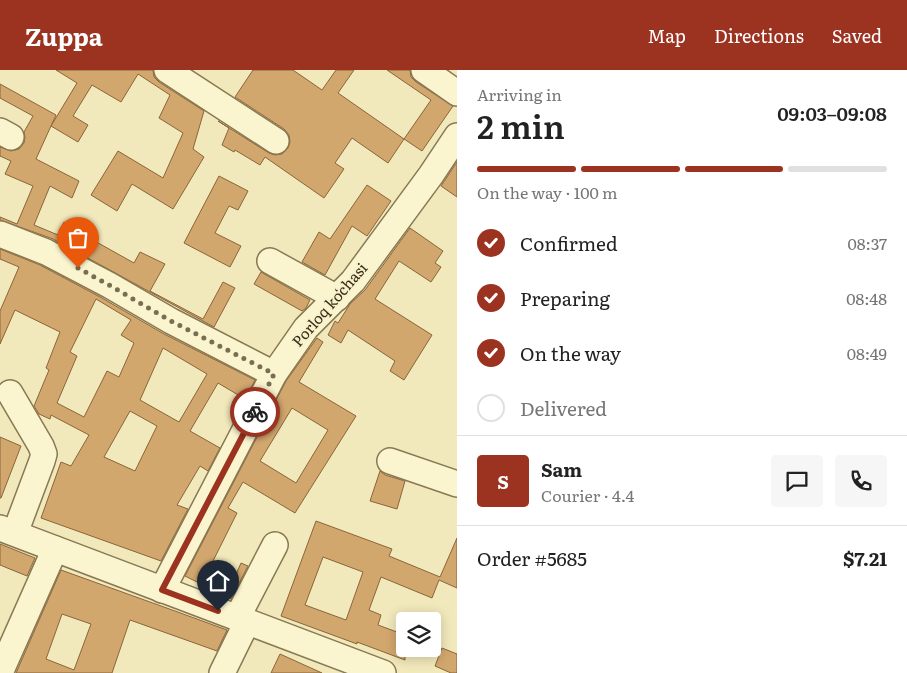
<!DOCTYPE html>
<html lang="en">
<head>
<meta charset="utf-8">
<style>
	:root { --surface:#fff; --page:#f6f6f6; --text:#222; --muted:#767676; --line:#e0e0e0; --accent:#9c3220 }
	body { margin:0; font-family:Literata,serif; background:var(--page); color:var(--text); height:100vh; display:flex; flex-direction:column; font-size:19px; white-space:nowrap }
	* { box-sizing:border-box; margin:0 }
	p { font-size:16px; color:var(--muted) }
	.icon { flex:none; width:28px; height:28px; fill:none; stroke:currentColor; stroke-width:2; stroke-linecap:round; stroke-linejoin:round }
	.map { position:relative; flex:1; overflow:hidden }
	.side { display:flex; flex-direction:column; background:var(--surface); width:450px }
	.side>* { flex:none }
	.controls { position:absolute; left:396px; top:542px; display:grid; gap:10px }
	.controls a { display:grid; place-items:center; width:45px; height:45px; border-radius:5px; background:var(--surface); box-shadow:0 2px 12px #0003; font-size:25px }
	.pin { position:absolute; display:grid; place-items:center; width:42px; height:42px; color:#fff; margin:-51px -21px; border-radius:50% 50% 50% 0; rotate:-45deg; box-shadow:0 0 5px #0007 }
	.pin .icon { rotate:45deg }
	.courier { position:absolute; display:grid; place-items:center; width:50px; height:50px; margin:-25px; border:4px solid #9c3220; border-radius:50%; background:#fff; color:#222; box-shadow:0 1px 6px #0007 }
	.head em { font-style:normal; font-weight:600 }
	.head div { display:flex; flex-direction:column-reverse }
	.head { display:flex; align-items:center; justify-content:space-between; height:85px; padding:0 20px }
	h1 { font-size:32px; font-weight:600; line-height:38px }
	.bar { display:grid; grid-template-columns:repeat(4,1fr); gap:8px 5px; align-content:center; height:60px; padding:0 20px }
	.bar i { height:6px; border-radius:4px; background:var(--line) }
	.bar .selected { background:var(--accent) }
	.bar p { grid-column:span 4 }
	.line { display:flex; align-items:center; gap:12px; padding:0 20px; border-top:1px solid var(--line) }
	.line div { flex:1 }
	.round { display:grid; place-items:center; flex:none; width:52px; height:52px; border-radius:5px; background:var(--page) }
	ol { padding:0 20px; list-style:none }
	li { display:flex; align-items:center; gap:15px; height:55px }
	li p { margin-inline-start:auto }
	li .icon { padding:5px; border-radius:50%; background:var(--accent); color:#fff; stroke-width:4 }
	li:last-child { color:var(--muted) }
	li i { width:28px; height:28px; border:2px solid var(--line); border-radius:50% }
	header { display:flex; align-items:center; gap:30px; box-sizing:border-box; height:70px; padding:0 25px; background:var(--accent); color:#fff }
	header strong { font-size:24px }
	nav { display:flex; gap:28px; margin-inline-start:auto; font-size:18px }
	main { display:flex; flex:1; min-height:0 }
	.map>svg:first-child { display:block }
	.building { fill:#d2a76e; stroke:#8a6538; fill-rule:evenodd }
	.lines { fill:none; stroke-linecap:round; stroke-linejoin:round }
	.minor-casing { stroke:#897854; stroke-width:28 }
	.minor { stroke:#fbf5cf; stroke-width:25 }
	.done { stroke:#786e52; stroke-width:5; stroke-dasharray:0 9 }
	.route { stroke:#9c3220; stroke-width:6 }
	.labels { text-anchor:middle; stroke-width:4; stroke-linejoin:round; paint-order:stroke }
	.street-label { font-size:15px; fill:#372c1a; stroke:#f8f2cb }
</style>
</head>
<body>
<header>
<strong>Zuppa</strong>
<nav><a>Map</a><a>Directions</a><a>Saved</a></nav>
</header>
<main>
<div class="map">
<svg width="457" height="603" viewBox="0 0 457 603">
	<rect width="100%" height="100%" fill="#f1e9bb"/>
	<g class="building">
		<polygon points="56,0 153,0 154,7 159,12 204,41 193,79 204,87 173,139 132,114 117,141 91,125 118,81 163,108 183,63 159,48 170,25 138,4 121,32 92,15 73,46 88,55 78,72 51,56 77,13"/>
		<polygon points="253,0 293,0 322,20 336,0 354,0 338,23 404,69 388,93 352,68 335,93 344,99 324,128 265,87 260,95 235,80 234,82 222,75 229,58 218,51 269,83 275,85 282,84 288,78 290,72 289,65 284,59 235,27"/>
		<polygon points="387,0 410,0 411,7 416,12 453,36 422,81 404,69 431,30"/>
		<polygon points="0,14 56,45 36,89 79,111 72,128 50,116 34,155 58,165 64,152 85,163 84,165 134,193 140,182 165,194 150,221 203,249 223,212 235,218 214,257 53,169 0,150 0,147 17,154 33,116 5,104 11,91 0,86 0,77 11,81 19,79 24,73 25,67 24,62 33,46 0,28"/>
		<polygon points="457,92 457,127 441,116"/>
		<polygon points="219,106 248,121 238,140 229,136 215,163 241,176 230,197 184,173"/>
		<polygon points="367,115 391,131 367,166 352,156 325,205 302,192 319,162 330,169"/>
		<polygon points="410,158 443,181 435,193 441,197 431,212 399,191 375,229 432,265 404,310 390,301 395,291 348,260 341,273 328,265 335,251 338,253 350,234 365,220"/>
		<path d="M0,179l40,16 62,33 62,36 91,46 -10,19 -27,-16 -28,48 30,17 -12,23 -8,-5 -23,39 11,4 -27,52 -120,-43 20,-56 10,4 18,-31 -38,-20 -1,4 -11,-5 -5,-8 15,-36 -3,-2 14,-36 -45,-22 -15,34v-33l19,-44 -19,-8zM96,229l35,21 -10,15 13,8 -15,34 -12,-6 -23,46 -27,-14 20,-47 -7,-4zM163,278l44,26 -28,48 -39,-22zM130,341l27,15 -22,45 -31,-14z"/>
		<polygon points="261,202 310,230 306,238 302,241 254,214"/>
		<path d="M317,268l6,4 -24,40 57,34 -61,97 -52,-31 -15,26 9,5 -28,56 24,12 8,-18 7,3 -17,33 -46,-23 101,-195zM292,338l36,22 -32,53 -36,-22z"/>
		<polygon points="0,367 21,376 1,428 0,428"/>
		<polygon points="380,401 385,405 405,411 397,439 370,431"/>
		<path d="M316,451l76,28 -3,7 51,21 17,-39v50l-18,-8 -7,18 -51,-21 -12,33 12,5 -3,10 27,10v25l-48,-18v2l-76,-28zM323,487l40,15 -17,48 -41,-15z"/>
		<polygon points="0,474 35,488 27,506 0,495"/>
		<path d="M61,500l114,41 52,19 -10,21 -87,-31 -18,53h-96zM62,544l29,10 -17,46 -28,-11z"/>
		<polygon points="442,578 457,584 457,603 451,603 435,596"/>
		<polygon points="280,584 322,603 271,603"/>
	</g>
	<g class="lines">
		<g class="minor-casing">
			<g id="minor">
				<polyline points="167,0 276,71"/>
				<polyline points="424,0 457,23"/>
				<polyline points="0,61 11,67"/>
				<polyline points="0,164 46,182 109,215 171,251 274,304"/>
				<polyline points="270,191 337,228"/>
				<polyline points="10,323 41,376 44,384 42,391 15,463"/>
				<polyline points="390,391 457,414"/>
				<polyline points="0,458 383,603"/>
				<polyline points="162,520 274,304 306,258 353,211 431,105 457,66"/>
				<polyline points="237,548 275,475"/>
				<polyline points="0,603 55,479"/>
				<polyline points="222,603 247,552"/>
			</g>
		</g>
		<use href="#minor" class="minor"/>
	</g>
	<g class="lines">
		<polyline class="done" points="78,198 109,215 171,251 274,304 255,342"/>
		<polyline class="route" points="218,541 162,520 255,342"/>
	</g>
	<g class="labels">
		<g class="street-label">
			<text transform="translate(330 235) rotate(-49)" y="5">Porloq koʻchasi</text>
		</g>
	</g>
</svg>
<div class="controls">
<a><svg class="icon" aria-label="layers" viewBox="0 0 24 24"><path d="M12 4l9 5-9 5-9-5zM3 14l9 5 9-5"/></svg></a>
</div>
<div class="pin" style="left:78px;top:198px;background:#ea580c"><svg class="icon" aria-label="bag" viewBox="0 0 24 24"><path d="M5 8h14l-1 12H6zM9 8a3 3 0 0 1 6 0"/></svg></div>
<div class="pin" style="left:218px;top:541px;background:#1f2937"><svg class="icon" aria-label="home" viewBox="0 0 24 24"><path d="M3 11l9-7 9 7M6 9v11h12V9"/></svg></div>
<div class="courier" style="left:255px;top:342px"><svg class="icon" aria-label="bike" viewBox="0 0 24 24"><circle cx="6" cy="16" r="4"/><circle cx="18" cy="16" r="4"/><path d="M6 16l4-8h5l3 8M10 8l3 8H6M13 5h3"/></svg></div>
</div>
<section class="side">
<div class="head"><div><h1>2 min</h1><p>Arriving in</p></div><em>09:03–09:08</em></div>
<div class="bar"><i class="selected"></i><i class="selected"></i><i class="selected"></i><i></i><p>On the way · 100 m</p></div>
<ol>
<li><svg class="icon" aria-label="check" viewBox="0 0 24 24"><path d="M5 12l5 5 9-10"/></svg>Confirmed<p>08:37</p></li>
<li><svg class="icon" aria-label="check" viewBox="0 0 24 24"><path d="M5 12l5 5 9-10"/></svg>Preparing<p>08:48</p></li>
<li><svg class="icon" aria-label="check" viewBox="0 0 24 24"><path d="M5 12l5 5 9-10"/></svg>On the way<p>08:49</p></li>
<li><i></i>Delivered</li>
</ol>
<div class="line" style="height:90px"><b class="round" style="background:var(--accent);color:#fff">S</b><div><b>Sam</b><p>Courier · 4.4</p></div><a class="round"><svg class="icon" aria-label="chat" viewBox="0 0 24 24"><path d="M4 5h16v11H9l-5 4z"/></svg></a><a class="round"><svg class="icon" aria-label="phone" viewBox="0 0 24 24"><path d="M5 4h4l2 5-3 2q2 4 5 5l2-3 5 2v4C11 20 4 13 5 4z"/></svg></a></div>
<div class="line" style="height:65px"><div>Order #5685</div><b>$7.21</b></div>
</section>
</main>
</body>
</html>
